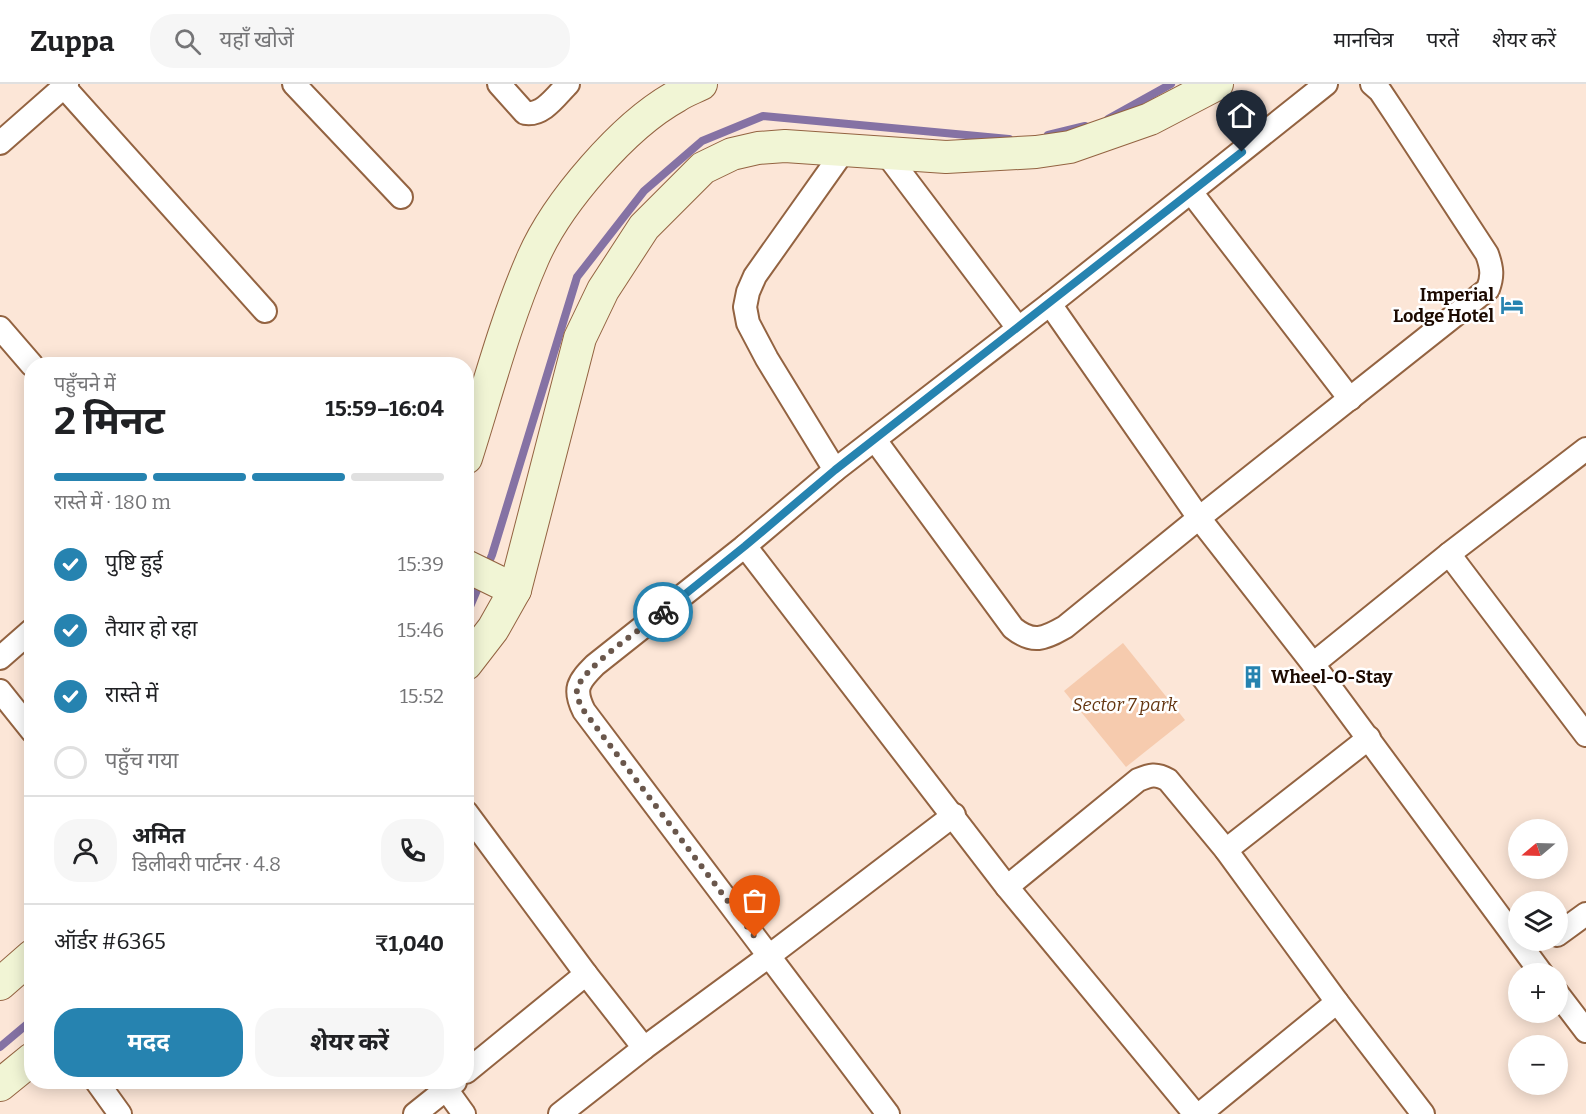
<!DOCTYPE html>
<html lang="hi">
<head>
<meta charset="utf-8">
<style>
	:root { --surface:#fff; --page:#f6f6f6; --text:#202124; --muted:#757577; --line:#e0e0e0; --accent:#2683b0 }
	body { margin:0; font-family:Bitter,"Noto Sans Devanagari",serif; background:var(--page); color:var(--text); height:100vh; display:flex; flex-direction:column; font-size:22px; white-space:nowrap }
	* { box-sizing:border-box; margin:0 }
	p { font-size:20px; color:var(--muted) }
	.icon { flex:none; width:33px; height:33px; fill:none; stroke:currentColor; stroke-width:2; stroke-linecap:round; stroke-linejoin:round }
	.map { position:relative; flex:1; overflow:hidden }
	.panel { position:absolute; left:24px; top:273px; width:450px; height:732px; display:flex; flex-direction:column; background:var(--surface); border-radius:24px; box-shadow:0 3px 15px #0003 }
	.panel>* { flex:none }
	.needle { width:39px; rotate:251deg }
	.tools { position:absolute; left:1508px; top:735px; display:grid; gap:12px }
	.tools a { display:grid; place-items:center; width:60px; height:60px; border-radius:50%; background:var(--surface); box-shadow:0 3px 15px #0003; font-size:30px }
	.pin { position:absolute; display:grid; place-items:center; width:51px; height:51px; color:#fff; margin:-62px -26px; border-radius:50% 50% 50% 0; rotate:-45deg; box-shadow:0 0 6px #0007 }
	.pin .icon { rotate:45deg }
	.courier { position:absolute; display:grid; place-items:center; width:60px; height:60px; margin:-30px; border:4px solid #2683b0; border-radius:50%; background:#fff; color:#222; box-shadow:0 2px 8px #0007 }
	.headline em { font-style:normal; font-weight:700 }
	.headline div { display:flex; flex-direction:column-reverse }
	.headline { display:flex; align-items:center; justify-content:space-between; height:102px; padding:0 30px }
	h1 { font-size:39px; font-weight:700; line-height:45px }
	.bar { display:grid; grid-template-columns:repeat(4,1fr); gap:9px 6px; align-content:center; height:72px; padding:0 30px }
	.bar i { height:8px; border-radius:4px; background:var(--line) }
	.bar .on { background:var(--accent) }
	.bar p { grid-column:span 4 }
	.line { display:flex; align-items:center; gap:15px; padding:0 30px; border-top:2px solid var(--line) }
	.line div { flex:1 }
	.round { display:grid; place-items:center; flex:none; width:63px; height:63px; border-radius:24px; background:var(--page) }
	ol { padding:0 30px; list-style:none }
	li { display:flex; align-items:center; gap:18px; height:66px }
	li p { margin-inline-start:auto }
	li .icon { padding:6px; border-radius:50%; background:var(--accent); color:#fff; stroke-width:4 }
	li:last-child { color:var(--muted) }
	li i { width:33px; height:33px; border:3px solid var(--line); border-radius:50% }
	.cta { display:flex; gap:12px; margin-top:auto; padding:12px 30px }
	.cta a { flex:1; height:69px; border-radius:24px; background:var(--accent); color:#fff; font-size:24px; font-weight:700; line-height:69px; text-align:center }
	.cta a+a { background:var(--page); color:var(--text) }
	header { display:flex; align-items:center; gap:36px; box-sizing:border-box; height:84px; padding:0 30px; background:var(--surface); border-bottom:2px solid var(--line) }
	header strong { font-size:28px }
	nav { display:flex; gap:33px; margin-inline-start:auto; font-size:21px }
	.search { width:420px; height:54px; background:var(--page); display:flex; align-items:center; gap:15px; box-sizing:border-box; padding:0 21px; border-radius:24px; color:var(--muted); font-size:22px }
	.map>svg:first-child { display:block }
	.green { fill:#f6cbae }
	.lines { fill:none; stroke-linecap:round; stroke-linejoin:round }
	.stream { stroke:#8572a4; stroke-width:8 }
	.street-casing { stroke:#936341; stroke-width:26 }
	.secondary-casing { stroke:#936341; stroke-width:34 }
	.street { stroke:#fff; stroke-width:22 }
	.secondary { stroke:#f1f5d5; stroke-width:32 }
	.done { stroke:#6a574c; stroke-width:6; stroke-dasharray:0 10.8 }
	.route { stroke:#2683b0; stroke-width:8 }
	.labels { text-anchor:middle; stroke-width:5; stroke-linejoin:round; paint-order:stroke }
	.poi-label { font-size:18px; font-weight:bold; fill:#1c0a01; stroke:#fff; text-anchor:end }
	.park-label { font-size:18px; font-style:italic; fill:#643510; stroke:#fff }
</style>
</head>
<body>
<header>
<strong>Zuppa</strong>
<div class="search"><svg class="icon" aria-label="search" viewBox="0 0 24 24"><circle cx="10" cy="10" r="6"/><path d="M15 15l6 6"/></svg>यहाँ खोजें</div>
<nav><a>मानचित्र</a><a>परतें</a><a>शेयर करें</a></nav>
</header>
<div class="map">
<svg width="1586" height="1030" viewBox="0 0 1586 1030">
	<rect width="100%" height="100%" fill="#fce6d7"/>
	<polygon class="green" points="1123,559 1185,636 1126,683 1064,607"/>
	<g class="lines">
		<g class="stream">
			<polyline points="1108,35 1171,0"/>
			<polyline points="1048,51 1085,42"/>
			<polyline points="466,532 492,471 577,193 644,107 702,57 763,32 1009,55"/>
			<polyline points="0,963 32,936"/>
		</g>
		<g class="street-casing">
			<g id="street">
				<polyline points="294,0 401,113"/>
				<path d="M499,0l26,29c18,3 31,-17 43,-29"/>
				<polyline points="64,3 265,227"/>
				<polyline points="0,59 67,0"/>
				<polyline points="885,68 1018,244"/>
				<polyline points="1191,108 1350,315"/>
				<polyline points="1050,220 1199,434 1313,580 1542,890"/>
				<polyline points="0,244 32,281"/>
				<path d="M875,356l138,188c20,16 31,11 52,-1l134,-109 289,-229c5,-13 4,-21 -1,-35l-91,-139 -16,-24 -8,-7"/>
				<polyline points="835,386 767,275 748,239 745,223 748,208 755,192 845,65"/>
				<polyline points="745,462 1007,803 1195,1030"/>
				<polyline points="1449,470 1586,651"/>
				<polyline points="0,574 32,546"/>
				<polyline points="1313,580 1449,470 1586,365"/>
				<polyline points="0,607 32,647"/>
				<polyline points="466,728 586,890 644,964 560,1030"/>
				<path d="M954,731l-185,141 -185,-245c-11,-22 -6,-29 11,-46l150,-119 90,-76 215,-166 276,-220"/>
				<polyline points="1226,766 1369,654"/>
				<path d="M1007,803l131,-107c12,-5 18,-7 30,0l58,70 111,152 86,112"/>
				<polyline points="1557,851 1586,830"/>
				<polyline points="1557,909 1586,947"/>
				<polyline points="644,964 769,872 888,1030"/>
				<polyline points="466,988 586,890"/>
				<polyline points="97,998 120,1030"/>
				<polyline points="446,1005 464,1030"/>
				<polyline points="415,1030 455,998"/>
				<polyline points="1200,1030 1337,918"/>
			</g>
		</g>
		<g class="secondary-casing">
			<g id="secondary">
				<path d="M466,374c21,-66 39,-136 67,-200 24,-55 91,-133 144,-162 7,-5 16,-8 24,-12"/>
				<polyline points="466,482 515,506"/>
				<polyline points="466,580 493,545 515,506 580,254 603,206 644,143 703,84 732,70 758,64 785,62 946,73 1036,68 1070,63 1150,35 1217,0"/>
				<polyline points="0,900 32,872"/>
				<polyline points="0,1001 32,975"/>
			</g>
		</g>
		<use href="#street" class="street"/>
		<use href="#secondary" class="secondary"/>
	</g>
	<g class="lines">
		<path class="done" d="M663,528c-19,15 -81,56 -86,77 -1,8 3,15 7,22l171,226"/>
		<polyline class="route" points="663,528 745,462 835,386 1242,68"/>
	</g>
	<defs>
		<g id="hotel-bare" transform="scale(1.8)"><path d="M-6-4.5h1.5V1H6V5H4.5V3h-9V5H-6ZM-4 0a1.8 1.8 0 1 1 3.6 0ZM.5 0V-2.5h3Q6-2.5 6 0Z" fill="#2683b0" stroke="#fff" stroke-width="2.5" paint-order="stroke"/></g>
		<g id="building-bare" transform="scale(1.8)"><path d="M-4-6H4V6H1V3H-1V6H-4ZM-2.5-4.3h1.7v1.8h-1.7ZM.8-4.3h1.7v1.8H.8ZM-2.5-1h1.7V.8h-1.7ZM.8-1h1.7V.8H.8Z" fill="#2683b0" stroke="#fff" stroke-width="2.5" paint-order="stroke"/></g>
	</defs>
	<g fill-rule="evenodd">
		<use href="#hotel-bare" x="1512" y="221"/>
		<use href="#building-bare" x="1253" y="593"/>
	</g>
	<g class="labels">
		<g class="poi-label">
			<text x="1494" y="217">Imperial<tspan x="1494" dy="21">Lodge Hotel</tspan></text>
			<text x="1271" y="599" text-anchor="start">Wheel-O-Stay</text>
		</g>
		<g class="park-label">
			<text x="1125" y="627">Sector 7 park</text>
		</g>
	</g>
</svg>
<div class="tools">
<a><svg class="needle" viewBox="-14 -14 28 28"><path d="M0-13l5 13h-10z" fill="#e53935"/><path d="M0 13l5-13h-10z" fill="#757577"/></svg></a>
<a><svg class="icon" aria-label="layers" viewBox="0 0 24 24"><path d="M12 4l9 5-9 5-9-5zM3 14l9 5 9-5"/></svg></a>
<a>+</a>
<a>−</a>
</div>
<div class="pin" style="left:755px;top:853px;background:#ea580c"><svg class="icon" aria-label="bag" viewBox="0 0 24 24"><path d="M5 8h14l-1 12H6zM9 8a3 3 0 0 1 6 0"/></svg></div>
<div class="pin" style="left:1242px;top:68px;background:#1f2937"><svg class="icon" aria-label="home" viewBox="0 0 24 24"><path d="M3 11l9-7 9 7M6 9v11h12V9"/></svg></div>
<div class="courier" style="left:663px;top:528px"><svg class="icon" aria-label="bike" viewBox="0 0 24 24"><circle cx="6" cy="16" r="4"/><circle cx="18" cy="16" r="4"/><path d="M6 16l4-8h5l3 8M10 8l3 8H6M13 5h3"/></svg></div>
<section class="panel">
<div class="headline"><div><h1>2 मिनट</h1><p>पहुँचने में</p></div><em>15:59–16:04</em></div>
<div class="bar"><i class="on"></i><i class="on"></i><i class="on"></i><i></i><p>रास्ते में · 180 m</p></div>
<ol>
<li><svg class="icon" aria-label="check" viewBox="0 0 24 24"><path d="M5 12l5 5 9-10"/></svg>पुष्टि हुई<p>15:39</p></li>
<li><svg class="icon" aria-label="check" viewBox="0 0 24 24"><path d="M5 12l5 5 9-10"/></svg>तैयार हो रहा<p>15:46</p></li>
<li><svg class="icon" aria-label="check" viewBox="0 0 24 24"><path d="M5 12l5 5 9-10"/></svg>रास्ते में<p>15:52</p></li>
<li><i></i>पहुँच गया</li>
</ol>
<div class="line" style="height:108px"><a class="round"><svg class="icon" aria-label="person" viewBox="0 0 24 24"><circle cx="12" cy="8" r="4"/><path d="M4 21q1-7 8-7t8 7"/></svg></a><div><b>अमित</b><p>डिलीवरी पार्टनर · 4.8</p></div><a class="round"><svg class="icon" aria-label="phone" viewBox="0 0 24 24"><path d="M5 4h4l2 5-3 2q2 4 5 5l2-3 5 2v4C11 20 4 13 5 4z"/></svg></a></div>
<div class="line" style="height:78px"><div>ऑर्डर #6365</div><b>₹1,040</b></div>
<div class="cta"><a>मदद</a><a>शेयर करें</a></div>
</section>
</div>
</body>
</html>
